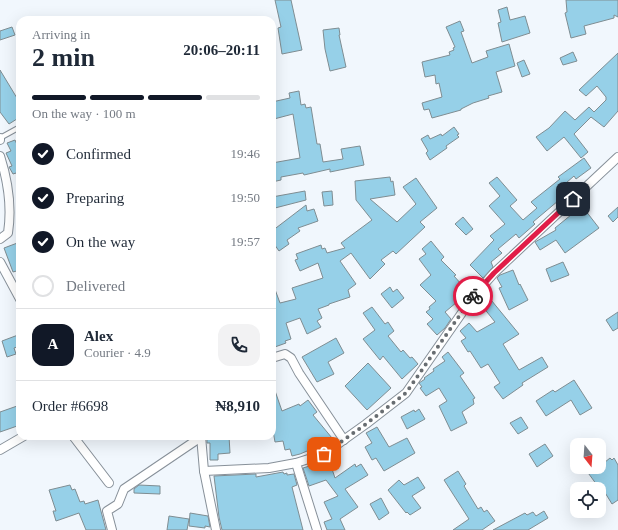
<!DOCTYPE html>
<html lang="en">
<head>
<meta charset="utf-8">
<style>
	:root { --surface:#fff; --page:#f2f2f3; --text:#1f2937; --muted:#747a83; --line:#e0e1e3; --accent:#111827 }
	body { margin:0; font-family:"Times New Roman",serif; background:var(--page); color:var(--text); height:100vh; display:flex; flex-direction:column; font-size:15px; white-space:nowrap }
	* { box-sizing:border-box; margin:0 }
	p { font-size:13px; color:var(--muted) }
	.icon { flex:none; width:22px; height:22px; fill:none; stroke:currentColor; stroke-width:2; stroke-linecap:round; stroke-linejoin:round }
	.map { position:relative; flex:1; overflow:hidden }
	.details { position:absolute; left:16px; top:16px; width:260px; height:424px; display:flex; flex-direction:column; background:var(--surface); border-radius:12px; box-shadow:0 4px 16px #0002 }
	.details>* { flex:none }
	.needle { width:26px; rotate:163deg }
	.controls { position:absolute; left:570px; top:438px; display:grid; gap:8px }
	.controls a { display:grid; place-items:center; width:36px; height:36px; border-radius:8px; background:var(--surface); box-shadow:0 4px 16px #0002; font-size:20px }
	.pin { position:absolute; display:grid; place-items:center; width:34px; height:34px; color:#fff; margin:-17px; border-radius:8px; box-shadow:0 2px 6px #0006 }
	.courier { position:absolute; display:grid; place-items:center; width:40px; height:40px; margin:-20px; border:3px solid #e11d48; border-radius:50%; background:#fff; color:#222; box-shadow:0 1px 5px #0007 }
	.head em { font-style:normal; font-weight:700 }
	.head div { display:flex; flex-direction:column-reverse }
	.head { display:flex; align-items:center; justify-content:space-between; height:68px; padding:0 16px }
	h1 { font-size:26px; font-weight:700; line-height:30px }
	.bar { display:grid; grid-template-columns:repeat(4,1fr); gap:6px 4px; align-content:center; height:48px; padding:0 16px }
	.bar i { height:5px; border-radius:3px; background:var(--line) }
	.bar .active { background:var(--accent) }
	.bar p { grid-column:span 4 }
	.line { display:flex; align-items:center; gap:10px; padding:0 16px; border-top:1px solid var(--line) }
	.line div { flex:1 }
	.round { display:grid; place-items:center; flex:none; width:42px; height:42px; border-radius:12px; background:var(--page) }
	ol { padding:0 16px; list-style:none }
	li { display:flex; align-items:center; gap:12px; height:44px }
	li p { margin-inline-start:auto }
	li .icon { padding:4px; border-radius:50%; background:var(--accent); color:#fff; stroke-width:4 }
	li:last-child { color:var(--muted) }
	li i { width:22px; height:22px; border:2px solid var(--line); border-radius:50% }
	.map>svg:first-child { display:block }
	.building { fill:#96d0e8; stroke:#7f8d92 }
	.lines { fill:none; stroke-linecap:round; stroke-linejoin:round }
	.lane-casing { stroke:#879099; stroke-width:6 }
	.street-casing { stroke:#879099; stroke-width:10 }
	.lane { stroke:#fff; stroke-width:4 }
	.street { stroke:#fff; stroke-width:8 }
	.done { stroke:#686d71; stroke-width:4; stroke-dasharray:0 7.2 }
	.route { stroke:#e11d48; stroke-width:5 }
</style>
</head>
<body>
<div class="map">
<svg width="618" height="530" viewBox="0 0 618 530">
	<rect width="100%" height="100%" fill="#f1f7fd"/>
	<g class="building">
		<polygon points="275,0 291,0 302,50 282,54 278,28 281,27"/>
		<polygon points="566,0 618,0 618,17 614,15 614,18 584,26 586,34 571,38 565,13 567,12"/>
		<polygon points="507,7 510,20 525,16 530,33 502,42 498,23 501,22 498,10"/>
		<polygon points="460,21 464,31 461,32 472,63 488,57 486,51 509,44 515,66 496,72 502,92 488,96 489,98 473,103 461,109 461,110 432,118 429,109 424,110 422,103 442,97 439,83 436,84 435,75 425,77 422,62 450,55 449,52 454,50 453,48 455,47 446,27"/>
		<polygon points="12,27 15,35 0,40 0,31"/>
		<polygon points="339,28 340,35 339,35 346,67 330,71 325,49 323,30"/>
		<polygon points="573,52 577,61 563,65 560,58"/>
		<polygon points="618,53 618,111 604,127 591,117 574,134 588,152 581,158 564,137 547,151 536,137 549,128 565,111 575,120 589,107 594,112 606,100 606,97 597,86 586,96 579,90"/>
		<polygon points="524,60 530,74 522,77 517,63"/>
		<polygon points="0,70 20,103 20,117 9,124 0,112"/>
		<polygon points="299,91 301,105 305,104 306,108 311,107 317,144 320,144 323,162 343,159 341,149 360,146 364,165 330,172 330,169 304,175 303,173 281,177 281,180 272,182 272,163 300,158 293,114 274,119 272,102 290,98 289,93"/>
		<polygon points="454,127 459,134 457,135 459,137 446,146 447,148 430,160 426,153 428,151 421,139 428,135 430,139 441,134 442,136"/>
		<polygon points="15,140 20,151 20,182 16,173 13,174 9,167 12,166 6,153 11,151 7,143"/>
		<polygon points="584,158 591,168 576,179 574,176 566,183 571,190 533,222 535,224 519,238 516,234 498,249 502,253 491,262 493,267 483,278 470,265 494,240 490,236 505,224 489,206 500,196 489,183 497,177 517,200 510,206 523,220 537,208 531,202 560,179 558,177"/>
		<polygon points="390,177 391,182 393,181 395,195 370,199 397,222 416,204 403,187 416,178 437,208 420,222 425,227 396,254 393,251 381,260 385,264 370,279 351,253 340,261 356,284 348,290 350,297 329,304 329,305 318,309 322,318 317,321 321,327 307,334 300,318 286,323 291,339 285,341 286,343 272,348 272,284 273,284 280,303 296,299 292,288 323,278 318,263 300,271 295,260 298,259 296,254 321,245 322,249 325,248 327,253 345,248 341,243 372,220 356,200 355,181"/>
		<polygon points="305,191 306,200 275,208 272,197"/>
		<polygon points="332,191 333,205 324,206 322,192"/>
		<polygon points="306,205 307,211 314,209 318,221 298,228 300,231 287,240 289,244 279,251 272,241 272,231"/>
		<polygon points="582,206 599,228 565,253 556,240 540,250 535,242 556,230 555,228"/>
		<polygon points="618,207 618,217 613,222 608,216"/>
		<polygon points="463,217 473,229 466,235 455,224"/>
		<polygon points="431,241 444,257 441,260 456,275 454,276 462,285 457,290 465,299 459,304 457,302 445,312 451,319 445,328 437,335 427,324 433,319 426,312 430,309 429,307 436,301 420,285 431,275 419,259 426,254 422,249"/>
		<polygon points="20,242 20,270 13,272 4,248"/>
		<polygon points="563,262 569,275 551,282 546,269"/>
		<polygon points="513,270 519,285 520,284 528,300 509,310 499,288 502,287 497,278 500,275"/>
		<polygon points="390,287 393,292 397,289 404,298 392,308 381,294"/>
		<polygon points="487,295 519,334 503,344 519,370 542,357 548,367 522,383 523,385 503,399 494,387 500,383 488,364 481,368 470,351 468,352 461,341 466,338 460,331 469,323 477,332 495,322 479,302"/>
		<polygon points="372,307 385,324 388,322 394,331 388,336 401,352 403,350 410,358 412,357 418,364 402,379 383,356 380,360 363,339 375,330 363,313"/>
		<polygon points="618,312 618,328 613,331 606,320"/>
		<polygon points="18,335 20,346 14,348 16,354 7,357 2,341"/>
		<polygon points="336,338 344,353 328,362 334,374 317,382 302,357"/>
		<polygon points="448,352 464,373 460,376 475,398 473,399 474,404 462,412 467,423 451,431 439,406 447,401 439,388 426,396 420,388 422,387 419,383 425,379 424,378 434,371 433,369 445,361 442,357"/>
		<polygon points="368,363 391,388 367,410 345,386"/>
		<polygon points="574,380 592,408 580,415 571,400 546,416 536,401 553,390 555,392"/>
		<polygon points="273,385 282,411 299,404 300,406 308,400 317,412 313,415 332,438 319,449 319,446 300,454 292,456 290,449 285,450 283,441 275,442 272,425 272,386"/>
		<polygon points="20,405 20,425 0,432 0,412"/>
		<polygon points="419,409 425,419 407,429 401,417 414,410 415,412"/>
		<polygon points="521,417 528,428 518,434 510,423"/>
		<polygon points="377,427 389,447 407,438 415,453 384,471 376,458 372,460 365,447 372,443 366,433"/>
		<polygon points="207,436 229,436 230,453 218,454 218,460 210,460 210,443 207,443"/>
		<polygon points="545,444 553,456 537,467 529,454"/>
		<polygon points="610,458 612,460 614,458 618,465 618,500 612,504 604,491 602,492 586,470 591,467 599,467"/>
		<polygon points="329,460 335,478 355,464 356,467 361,464 368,475 345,489 358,507 340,519 345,530 327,530 324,522 332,519 324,502 338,496 326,480 309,486 303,468"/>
		<polygon points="458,471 466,484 464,486 478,509 481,507 484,512 487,510 495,521 482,530 453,530 469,519 444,480"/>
		<polygon points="283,472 284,474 287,473 287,475 294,474 297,485 292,487 303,530 222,530 219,517 214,476 256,474 256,477"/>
		<polygon points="418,477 425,488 412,496 421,508 410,515 407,512 406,513 388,490 399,480 404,485"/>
		<polygon points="70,485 72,490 75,489 80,502 84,501 85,504 98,500 106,530 86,530 79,513 56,521 53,511 56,511 49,490"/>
		<polygon points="139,485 160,486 160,494 134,493 134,489"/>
		<polygon points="381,498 389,513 379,520 370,504"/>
		<polygon points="544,511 548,518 528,530 493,530 525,513 527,515 533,512 536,516"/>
		<polygon points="190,513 208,516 210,527 205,526 205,528 189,526"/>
		<polygon points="169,516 189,519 187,530 167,530"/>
	</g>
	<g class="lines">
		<g class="lane-casing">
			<polyline id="lane" points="0,138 20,127"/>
		</g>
		<g class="street-casing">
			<g id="street">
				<polyline points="0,140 0,138"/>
				<path d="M0,156c8,25 12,51 8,77l-8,6"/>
				<polyline points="0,262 20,299"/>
				<polyline points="272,358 285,354 291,358 299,373 344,440"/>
				<polyline points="73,436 109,483"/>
				<polyline points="201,436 204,471 216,530"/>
				<polyline points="0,450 24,436"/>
				<polyline points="296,463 317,530"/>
				<polyline points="204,471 269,468 296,463 324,454 366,424 406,393 473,297 494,273 618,157"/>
				<polyline points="112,530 107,511 118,504 124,489 201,437"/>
			</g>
		</g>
		<use href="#lane" class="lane"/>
		<use href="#street" class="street"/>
	</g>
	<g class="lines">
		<polyline class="done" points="324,454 366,424 406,393 473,296"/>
		<polyline class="route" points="473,296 494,273 573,199"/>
	</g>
</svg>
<div class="controls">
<a><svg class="needle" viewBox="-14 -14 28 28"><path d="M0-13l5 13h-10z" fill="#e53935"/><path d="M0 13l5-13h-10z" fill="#747a83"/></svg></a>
<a><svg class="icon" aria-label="locate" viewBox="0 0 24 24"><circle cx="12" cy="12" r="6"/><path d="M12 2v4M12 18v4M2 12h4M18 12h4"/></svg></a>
</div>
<div class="pin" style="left:324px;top:454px;background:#ea580c"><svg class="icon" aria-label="bag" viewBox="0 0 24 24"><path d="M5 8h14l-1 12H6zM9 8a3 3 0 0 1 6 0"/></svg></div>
<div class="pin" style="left:573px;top:199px;background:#1f2937"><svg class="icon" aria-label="home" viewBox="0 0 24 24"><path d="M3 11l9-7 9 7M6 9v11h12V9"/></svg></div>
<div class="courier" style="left:473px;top:296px"><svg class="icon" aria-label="bike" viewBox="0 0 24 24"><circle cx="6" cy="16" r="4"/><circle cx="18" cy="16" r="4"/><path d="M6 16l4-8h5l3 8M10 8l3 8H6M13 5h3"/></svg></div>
<section class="details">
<div class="head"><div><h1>2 min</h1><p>Arriving in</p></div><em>20:06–20:11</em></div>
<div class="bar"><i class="active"></i><i class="active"></i><i class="active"></i><i></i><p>On the way · 100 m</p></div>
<ol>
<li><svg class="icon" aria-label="check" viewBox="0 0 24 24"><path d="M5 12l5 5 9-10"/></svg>Confirmed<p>19:46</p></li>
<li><svg class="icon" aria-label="check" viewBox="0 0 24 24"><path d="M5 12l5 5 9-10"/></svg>Preparing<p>19:50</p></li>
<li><svg class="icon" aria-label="check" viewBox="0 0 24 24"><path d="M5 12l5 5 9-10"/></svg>On the way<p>19:57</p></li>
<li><i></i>Delivered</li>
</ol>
<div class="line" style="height:72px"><b class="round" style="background:var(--accent);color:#fff">A</b><div><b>Alex</b><p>Courier · 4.9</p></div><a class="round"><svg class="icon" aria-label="phone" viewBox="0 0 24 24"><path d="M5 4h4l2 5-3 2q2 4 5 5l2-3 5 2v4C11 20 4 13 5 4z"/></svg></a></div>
<div class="line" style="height:52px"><div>Order #6698</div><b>₦8,910</b></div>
</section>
</div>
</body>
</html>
